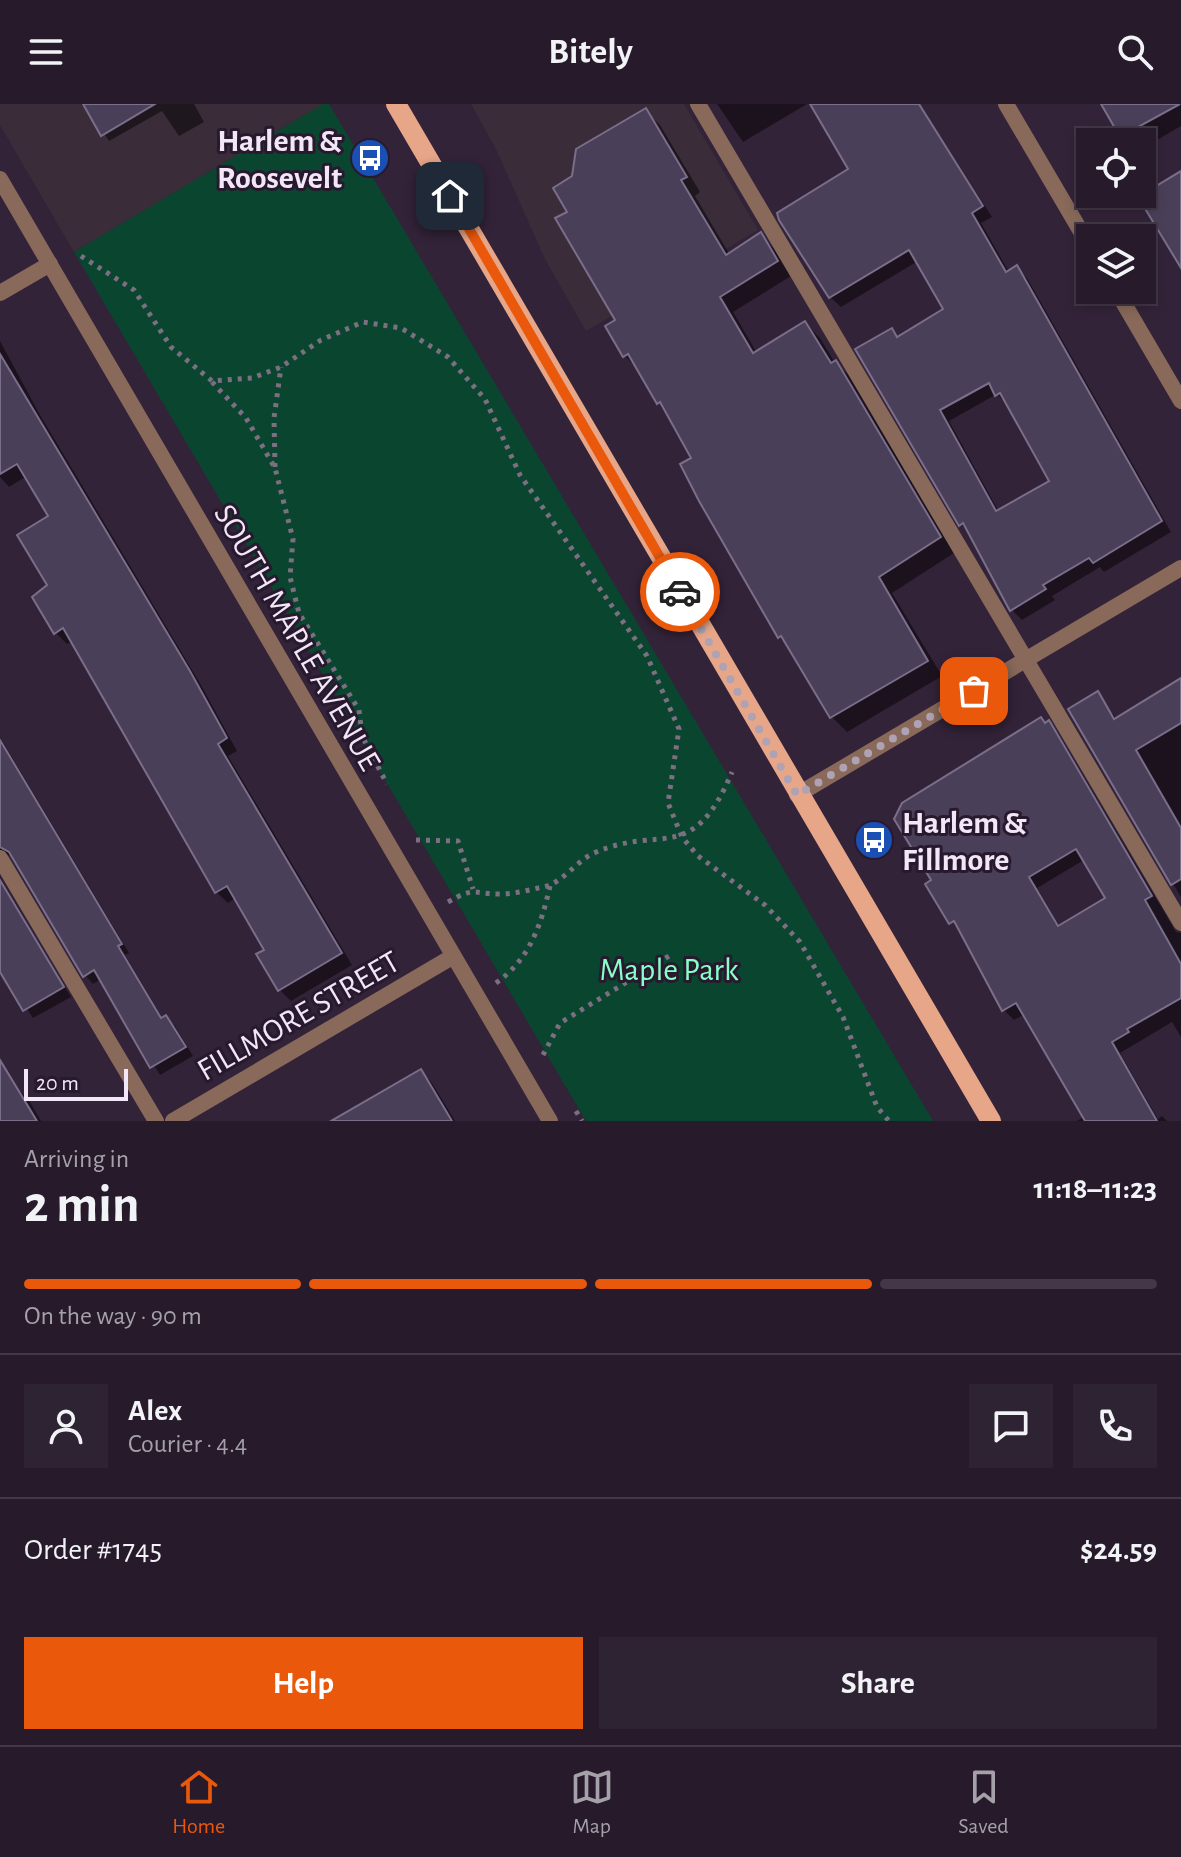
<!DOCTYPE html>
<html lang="en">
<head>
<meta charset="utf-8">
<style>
	:root { --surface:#261a2b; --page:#2e2333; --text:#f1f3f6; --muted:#a4a1a9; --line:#423847; --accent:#ea580c }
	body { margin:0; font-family:"Alegreya Sans",sans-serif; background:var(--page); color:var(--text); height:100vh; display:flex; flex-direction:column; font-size:30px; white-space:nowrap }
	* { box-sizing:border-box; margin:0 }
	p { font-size:26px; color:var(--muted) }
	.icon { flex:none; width:44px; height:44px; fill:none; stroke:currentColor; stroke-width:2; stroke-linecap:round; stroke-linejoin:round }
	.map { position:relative; height:1017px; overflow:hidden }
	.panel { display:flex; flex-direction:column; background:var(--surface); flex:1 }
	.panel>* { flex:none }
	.tools { position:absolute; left:1076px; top:24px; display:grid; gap:16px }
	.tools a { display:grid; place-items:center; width:80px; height:80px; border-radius:0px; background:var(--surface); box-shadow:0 4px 12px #0003,0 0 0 2px var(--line); font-size:40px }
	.scale { position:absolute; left:24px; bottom:20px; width:104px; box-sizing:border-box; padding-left:8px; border:4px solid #f1e7f6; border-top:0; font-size:22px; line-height:28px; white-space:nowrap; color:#f1e7f6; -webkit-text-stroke:6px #28192f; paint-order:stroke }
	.pin { position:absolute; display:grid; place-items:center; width:68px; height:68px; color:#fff; margin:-34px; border-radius:16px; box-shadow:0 4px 12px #0006 }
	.courier { position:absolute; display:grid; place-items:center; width:80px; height:80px; margin:-40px; border:6px solid #ea580c; border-radius:50%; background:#fff; color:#222; box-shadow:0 2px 10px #0007 }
	.headline em { font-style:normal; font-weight:700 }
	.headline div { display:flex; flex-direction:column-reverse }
	.headline { display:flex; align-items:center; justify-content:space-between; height:136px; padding:0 24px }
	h1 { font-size:52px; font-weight:700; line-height:60px }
	.bar { display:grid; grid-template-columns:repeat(4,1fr); gap:12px 8px; align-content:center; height:96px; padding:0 24px }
	.bar i { height:10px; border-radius:6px; background:var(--line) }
	.bar .active { background:var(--accent) }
	.bar p { grid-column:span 4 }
	.line { display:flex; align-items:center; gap:20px; padding:0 24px; border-top:2px solid var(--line) }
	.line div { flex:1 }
	.round { display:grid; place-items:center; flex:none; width:84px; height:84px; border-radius:0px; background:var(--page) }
	.cta { display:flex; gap:16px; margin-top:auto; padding:16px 24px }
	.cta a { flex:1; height:92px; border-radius:0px; background:var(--accent); color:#fff; font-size:32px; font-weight:700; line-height:92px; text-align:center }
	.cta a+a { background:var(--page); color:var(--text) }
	header { display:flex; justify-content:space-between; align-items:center; height:104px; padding:0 24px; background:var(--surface); font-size:36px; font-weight:700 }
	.tabs { display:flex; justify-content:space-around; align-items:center; height:112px; border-top:2px solid var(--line); background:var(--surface); font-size:22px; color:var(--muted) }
	.tabs a { display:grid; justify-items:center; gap:4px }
	.tabs .active { color:var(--accent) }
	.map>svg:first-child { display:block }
	.commercial { fill:#3a2c39 }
	.green { fill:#0a462f }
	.shadow { fill:#0007; fill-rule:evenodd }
	.building { fill:#4a3f58; stroke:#7a6e8a; stroke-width:2; fill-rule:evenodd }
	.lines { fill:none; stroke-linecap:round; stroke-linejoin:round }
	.path { stroke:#7c6f82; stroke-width:5; stroke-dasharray:4 6; stroke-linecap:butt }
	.lane { stroke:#88695a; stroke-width:16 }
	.street { stroke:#88695a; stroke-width:16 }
	.primary { stroke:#e7a688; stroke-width:20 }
	.done { stroke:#aea2b4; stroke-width:8; stroke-dasharray:0 14.4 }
	.route { stroke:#ea580c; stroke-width:10 }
	.labels { text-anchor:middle; stroke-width:6; stroke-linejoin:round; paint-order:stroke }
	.poi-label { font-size:32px; font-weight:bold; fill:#f1e7f6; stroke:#28192f; text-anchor:end }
	.street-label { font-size:32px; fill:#f1e7f6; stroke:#28192f }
	.park-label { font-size:32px; fill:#88ffc8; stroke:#28192f }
</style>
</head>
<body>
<header><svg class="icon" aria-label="menu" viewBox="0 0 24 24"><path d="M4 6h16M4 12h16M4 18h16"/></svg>Bitely<svg class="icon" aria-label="search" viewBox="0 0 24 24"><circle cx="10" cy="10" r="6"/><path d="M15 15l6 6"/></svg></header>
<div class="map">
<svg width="1181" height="1017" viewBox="0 0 1181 1017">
	<rect width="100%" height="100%" fill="#332339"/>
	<g class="commercial">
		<polygon points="0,0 323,0 74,148 0,21"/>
		<polygon points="471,0 684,0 758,126 586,227 545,155 496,45"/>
	</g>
	<polygon class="green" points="323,0 329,0 933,1017 586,1017 74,148"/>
	<g class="shadow">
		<polygon points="85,0 194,0 204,18 179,32 162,7 109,37"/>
		<polygon points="717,0 807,0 743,38"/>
		<path d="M812,0h95l34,34 51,79 -11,6 28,49 8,-4 10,10 144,254 -67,40 -4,-5 -48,29 3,4 -33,20 -10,-10 -40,-75 -11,-11 -70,-194 8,8 46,-28 -27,-49 -77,46 -11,-10 21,-127zM997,290l10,11 44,77 -52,30 -50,-91z"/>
		<polygon points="1104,0 1181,0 1181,22 1150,40 1146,36 1128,38"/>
		<polygon points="645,7 660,21 700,88 695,92 730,151 761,131 775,146 791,172 733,208 757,249 805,219 820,234 835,259 851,273 954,449 892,489 942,572 847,628 832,613 791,544 779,533 694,354 641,268 625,252 608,223 618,217 570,108 574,73"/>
		<polygon points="0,237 40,311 201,581 237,647 228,652 352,861 291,897 279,885 267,846 236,794 228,799 216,788 73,537 67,540 55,528 49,481 51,413 27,372 9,383 0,373"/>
		<polygon points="1181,577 1181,793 1070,606 1097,590 1117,615"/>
		<path d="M1048,619l10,10 118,199 5,1v104l-9,-15 -52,31 38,66 4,-3 5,5h-90l8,-5 -60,-102 -11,6 -10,-10 -43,-77 -33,-48zM1084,756l23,39 -47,28 -23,-39z"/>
		<polygon points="0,633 129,849 125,851 163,915 166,913 175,922 193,952 160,971 101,875 93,880 85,871 15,754 9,751 0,757"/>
		<polygon points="0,773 71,893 33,914 0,864"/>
		<polygon points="421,967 432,979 455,1017 335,1017"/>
		<polygon points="13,980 28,995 41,1017 0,1017 0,988"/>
	</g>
	<g class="building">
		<polygon points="83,0 155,0 101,32"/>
		<path d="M810,0h109l64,102 -11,7 34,59 11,-7 145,256 -69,42 -4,-5 -46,27 3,4 -36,22 -47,-88 -4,3 -104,-177 37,-21 5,9 46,-28 -34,-59 -80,48 -50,-78 -2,-7 71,-44zM989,279l6,13 5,-3 49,88 -53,30 -56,-101z"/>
		<polygon points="1101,0 1180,0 1120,33"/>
		<polygon points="646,4 687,73 681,76 726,151 761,128 778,157 720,193 753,249 805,217 831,259 836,256 941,433 879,473 928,557 830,614 781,532 778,534 699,397 680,360 691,354 660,298 657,300 628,250 623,253 605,222 615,216 555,114 567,108 553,84 572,72 576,45"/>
		<polygon points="1181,67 1181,164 1138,93"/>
		<polygon points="0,250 190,567 227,634 218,640 342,849 278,887 256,850 264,846 227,782 215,789 63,524 54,530 32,493 47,481 17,431 48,412 17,360 0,370"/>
		<polygon points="1181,574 1181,619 1136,646 1181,724 1181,775 1171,781 1068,605 1098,587 1114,615"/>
		<path d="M1041,613l4,6 4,-3 103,176 -7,4 36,64v34l-54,31 2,3 -17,10 45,79h-72l-69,-118 -14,8 -48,-90 -5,3 -24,-40 6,-4 -37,-61 8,-16zM1076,745l29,49 -47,28 -29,-49z"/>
		<polygon points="0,636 122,840 118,842 161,914 166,911 186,943 150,964 94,866 83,873 9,748 0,743"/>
		<polygon points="0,776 64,883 23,907 0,868"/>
		<polygon points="0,956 37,1017 0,1017"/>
		<polygon points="421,965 452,1017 331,1017"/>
	</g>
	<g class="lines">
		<g class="path">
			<polyline points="81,152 134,186 171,243 212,277 252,274 281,263 321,236 363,218 401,224 448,253 485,295 520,371 647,552 679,625 668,699 682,733 698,752 765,801 800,838 843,913 877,1003 889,1017"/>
			<polyline points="212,278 246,314 275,364 293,435 290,473 299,509 359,606 362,632 387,680"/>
			<polyline points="275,363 274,314 281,263"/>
			<polyline points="416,736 458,737 473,785"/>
			<path d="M448,798c28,-16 24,-8 52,-8 14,0 29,-4 43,-7 20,-4 32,-25 51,-34 68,-30 98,14 138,-81"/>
			<path d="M496,879c34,-24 45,-58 54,-97"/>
			<polyline points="543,951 560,919 674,849"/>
			<polyline points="576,1007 582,1017"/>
		</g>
		<g class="lane">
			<polyline points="698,0 1181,819"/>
			<polyline points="0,189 50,160"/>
			<polyline points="0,754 156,1017"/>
		</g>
		<g class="street">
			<polyline points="1006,0 1090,143"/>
			<polyline points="0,75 550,1017"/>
			<polyline points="1116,186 1181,297"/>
			<polyline points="797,691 1181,464"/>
			<polyline points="173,1017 452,853"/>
		</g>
		<polyline class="primary" points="396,0 991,1017"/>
	</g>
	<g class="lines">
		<polyline class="done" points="680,488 797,691 974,587"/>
		<polyline class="route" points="450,92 680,488"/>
	</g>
	<defs>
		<g id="bus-disc" transform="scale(2)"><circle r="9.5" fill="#1a4fb4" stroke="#28192f"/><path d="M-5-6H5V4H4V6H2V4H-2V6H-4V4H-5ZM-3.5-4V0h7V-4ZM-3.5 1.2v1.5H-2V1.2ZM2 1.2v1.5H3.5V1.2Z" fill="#fff"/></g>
	</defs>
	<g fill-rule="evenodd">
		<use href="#bus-disc" x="370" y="54"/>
		<use href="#bus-disc" x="874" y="736"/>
	</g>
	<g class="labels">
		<g class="poi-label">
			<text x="342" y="47">Harlem &amp;<tspan x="342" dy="37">Roosevelt</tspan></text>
			<text x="902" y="729" text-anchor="start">Harlem &amp;<tspan x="902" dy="37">Fillmore</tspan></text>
		</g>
		<g class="street-label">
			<text transform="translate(298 533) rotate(60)" y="11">SOUTH MAPLE AVENUE</text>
			<text transform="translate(298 911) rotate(-30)" y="11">FILLMORE STREET</text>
		</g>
		<g class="park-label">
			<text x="669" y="876">Maple Park</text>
		</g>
	</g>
</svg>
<div class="tools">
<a><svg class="icon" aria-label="locate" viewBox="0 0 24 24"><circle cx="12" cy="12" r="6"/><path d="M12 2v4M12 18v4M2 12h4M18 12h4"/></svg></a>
<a><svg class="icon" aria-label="layers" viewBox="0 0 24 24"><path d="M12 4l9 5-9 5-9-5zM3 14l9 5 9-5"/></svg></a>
</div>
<div class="scale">20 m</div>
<div class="pin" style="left:974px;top:587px;background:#ea580c"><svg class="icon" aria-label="bag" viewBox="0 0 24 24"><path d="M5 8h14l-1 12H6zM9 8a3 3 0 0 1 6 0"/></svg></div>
<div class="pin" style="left:450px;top:92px;background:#1f2937"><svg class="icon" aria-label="home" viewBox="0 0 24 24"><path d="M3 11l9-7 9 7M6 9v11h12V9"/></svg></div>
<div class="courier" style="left:680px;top:488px"><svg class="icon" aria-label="car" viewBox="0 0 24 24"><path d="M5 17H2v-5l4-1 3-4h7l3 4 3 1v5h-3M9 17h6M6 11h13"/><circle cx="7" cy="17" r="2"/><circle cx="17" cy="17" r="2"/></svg></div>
</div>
<section class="panel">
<div class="headline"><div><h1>2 min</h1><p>Arriving in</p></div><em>11:18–11:23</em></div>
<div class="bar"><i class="active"></i><i class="active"></i><i class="active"></i><i></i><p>On the way · 90 m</p></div>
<div class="line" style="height:144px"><a class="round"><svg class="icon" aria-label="person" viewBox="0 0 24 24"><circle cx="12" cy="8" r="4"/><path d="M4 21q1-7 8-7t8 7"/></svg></a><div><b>Alex</b><p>Courier · 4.4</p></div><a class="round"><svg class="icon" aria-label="chat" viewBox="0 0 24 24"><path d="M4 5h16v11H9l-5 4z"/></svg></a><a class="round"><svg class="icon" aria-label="phone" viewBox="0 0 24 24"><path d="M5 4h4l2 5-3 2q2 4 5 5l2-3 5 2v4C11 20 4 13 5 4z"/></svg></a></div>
<div class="line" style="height:104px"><div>Order #1745</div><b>$24.59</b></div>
<div class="cta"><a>Help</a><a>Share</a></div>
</section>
<nav class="tabs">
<a class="active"><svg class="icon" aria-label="home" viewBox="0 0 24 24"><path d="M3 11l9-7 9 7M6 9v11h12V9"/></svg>Home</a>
<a><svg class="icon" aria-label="map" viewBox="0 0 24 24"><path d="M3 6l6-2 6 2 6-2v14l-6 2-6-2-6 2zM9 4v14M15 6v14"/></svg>Map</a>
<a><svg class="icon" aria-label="saved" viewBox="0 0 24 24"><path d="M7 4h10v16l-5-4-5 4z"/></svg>Saved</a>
</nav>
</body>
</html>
